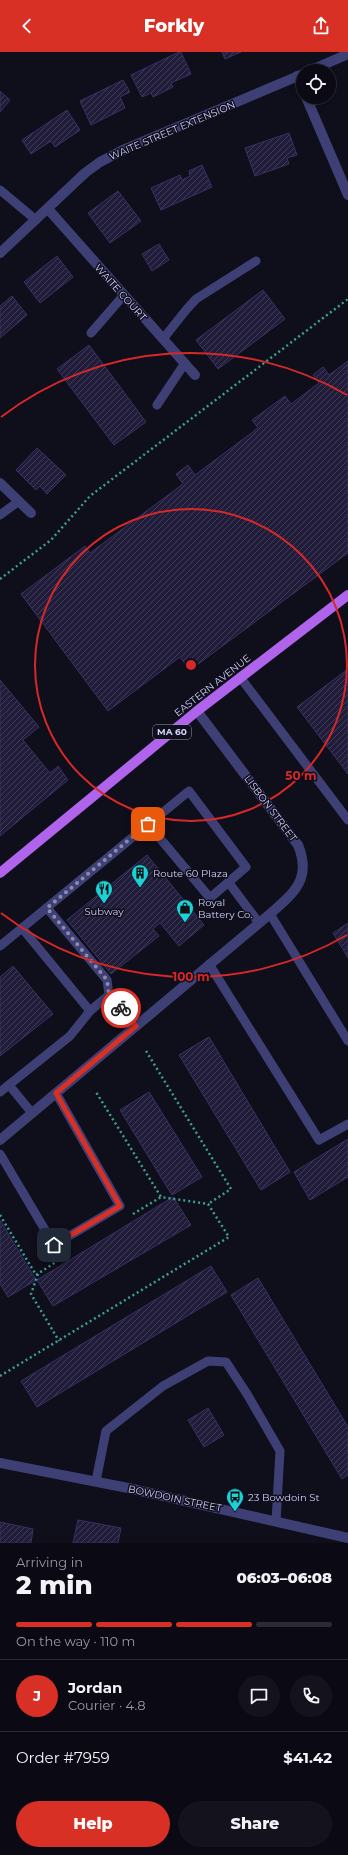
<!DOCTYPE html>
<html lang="en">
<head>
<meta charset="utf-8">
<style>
	:root { --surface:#0b0a14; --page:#14131d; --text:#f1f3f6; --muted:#9a9aa0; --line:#2b2b34; --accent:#d93025 }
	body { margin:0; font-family:Montserrat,sans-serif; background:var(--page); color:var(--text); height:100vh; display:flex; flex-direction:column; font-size:15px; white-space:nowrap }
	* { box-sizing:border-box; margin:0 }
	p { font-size:13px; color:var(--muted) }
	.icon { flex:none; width:22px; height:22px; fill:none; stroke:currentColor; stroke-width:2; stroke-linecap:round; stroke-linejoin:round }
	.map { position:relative; height:1491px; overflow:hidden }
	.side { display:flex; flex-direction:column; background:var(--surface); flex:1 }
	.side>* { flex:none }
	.tools { position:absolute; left:296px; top:12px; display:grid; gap:8px }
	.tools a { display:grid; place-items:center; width:40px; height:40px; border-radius:50%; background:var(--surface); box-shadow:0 2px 6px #0003,0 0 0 1px var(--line); font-size:20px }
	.pin { position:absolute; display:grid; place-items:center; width:34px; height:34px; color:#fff; margin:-17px; border-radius:8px; box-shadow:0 2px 6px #0006 }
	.courier { position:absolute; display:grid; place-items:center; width:40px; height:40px; margin:-20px; border:3px solid #d93025; border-radius:50%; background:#fff; color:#222; box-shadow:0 1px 5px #0007 }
	.head em { font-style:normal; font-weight:800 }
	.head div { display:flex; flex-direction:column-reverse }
	.head { display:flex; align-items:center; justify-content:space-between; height:68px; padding:0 16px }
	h1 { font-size:26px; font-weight:800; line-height:30px }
	.bar { display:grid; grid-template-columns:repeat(4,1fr); gap:6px 4px; align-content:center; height:48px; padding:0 16px }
	.bar i { height:5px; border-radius:3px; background:var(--line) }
	.bar .active { background:var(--accent) }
	.bar p { grid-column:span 4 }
	.line { display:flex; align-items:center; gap:10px; padding:0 16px; border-top:1px solid var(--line) }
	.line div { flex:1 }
	.round { display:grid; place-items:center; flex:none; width:42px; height:42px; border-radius:21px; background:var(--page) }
	.button { display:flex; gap:8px; margin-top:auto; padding:8px 16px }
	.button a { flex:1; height:46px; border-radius:24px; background:var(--accent); color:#fff; font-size:16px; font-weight:800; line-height:46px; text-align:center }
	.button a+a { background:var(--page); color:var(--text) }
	header { display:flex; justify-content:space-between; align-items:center; height:52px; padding:0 16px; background:var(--accent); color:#fff; font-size:18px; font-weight:800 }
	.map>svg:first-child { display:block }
	.building { fill:url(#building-hatch); stroke:#383163 }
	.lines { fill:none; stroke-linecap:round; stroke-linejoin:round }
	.path { stroke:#3ba093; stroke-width:2.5; stroke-dasharray:2 3; stroke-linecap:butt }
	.service { stroke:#3e4075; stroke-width:9 }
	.minor { stroke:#3e4075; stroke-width:10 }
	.primary { stroke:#b063eb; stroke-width:10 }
	.done { stroke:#8d8bab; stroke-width:4; stroke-dasharray:0 7.2 }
	.route { stroke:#d93025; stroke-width:5 }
	.ring { fill:none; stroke:#d62828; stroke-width:2 }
	.labels { text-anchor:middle; stroke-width:3; stroke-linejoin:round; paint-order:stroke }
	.shield { fill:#0f0e1b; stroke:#9794b6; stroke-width:1 }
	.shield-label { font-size:9px; font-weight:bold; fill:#d1cef9 }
	.street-label { font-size:10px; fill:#d1cef9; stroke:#0f0e1b }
	.poi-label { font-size:10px; fill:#d1cef9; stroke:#0f0e1b; text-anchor:start }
	.centre { fill:#d62828; stroke:#0f0e1b; stroke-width:2 }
	.ring-label { font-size:12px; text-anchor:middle; font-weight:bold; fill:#d62828; stroke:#0f0e1b; stroke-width:3; stroke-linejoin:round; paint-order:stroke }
</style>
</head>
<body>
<header><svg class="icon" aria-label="back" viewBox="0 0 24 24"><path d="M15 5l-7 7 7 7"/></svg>Forkly<svg class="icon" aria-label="share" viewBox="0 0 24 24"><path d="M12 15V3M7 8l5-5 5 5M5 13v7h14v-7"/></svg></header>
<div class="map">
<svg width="348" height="1491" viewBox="0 0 348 1491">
	<defs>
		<pattern id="building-hatch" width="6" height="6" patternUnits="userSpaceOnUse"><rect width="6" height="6" fill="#201c3a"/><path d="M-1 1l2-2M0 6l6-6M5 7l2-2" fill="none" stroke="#3f3c57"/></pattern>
	</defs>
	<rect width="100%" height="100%" fill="#0f0e1b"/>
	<g class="building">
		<polygon points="179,0 181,0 191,22 171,31 173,35 153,45 151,41 142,45 131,23"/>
		<polygon points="222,0 241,0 225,7"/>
		<polygon points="123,28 130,40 120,45 125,56 91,73 80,49"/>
		<polygon points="0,39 10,48 0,60"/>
		<polygon points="67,58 80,78 55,95 51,89 31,102 22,88"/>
		<polygon points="289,81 297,103 287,106 289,112 255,124 245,96"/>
		<polygon points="202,113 212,135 161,158 151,136 180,123 182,128 190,124 189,119"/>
		<polygon points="118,139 141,169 110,191 88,161"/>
		<polygon points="159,192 169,208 152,219 142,202"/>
		<polygon points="57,204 73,225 40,251 24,230"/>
		<polygon points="263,238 285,267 218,317 196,288"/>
		<polygon points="12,244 27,263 0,286 0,254"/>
		<polygon points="89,293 146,370 114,393 57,317"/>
		<polygon points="348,309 348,501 190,618 180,605 108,659 21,542 85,494 90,501 183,432 176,422 188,413 195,423 258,376 252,368 285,344 291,352 319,331 313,323 323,315 329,323"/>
		<polygon points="37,396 66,423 47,442 40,434 36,438 16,418"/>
		<polygon points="348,617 348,722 297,655"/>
		<polygon points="0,628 39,675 23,688 50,721 58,714 68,728 0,784"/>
		<polygon points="147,803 204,873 179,894 160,871 153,877 159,884 111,922 67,868"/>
		<polygon points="348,871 348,906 333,881"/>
		<polygon points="13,914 53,962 0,1004 0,925"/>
		<polygon points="209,985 290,1120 261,1138 179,1003"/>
		<polygon points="149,1040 202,1125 172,1143 120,1058"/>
		<polygon points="348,1087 348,1125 310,1148 294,1120"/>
		<polygon points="173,1145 191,1173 53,1254 37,1228"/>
		<polygon points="0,1168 36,1228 8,1245 0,1232"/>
		<polygon points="211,1214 227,1240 37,1355 21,1329"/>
		<polygon points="258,1226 348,1375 348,1423 342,1427 231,1243"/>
		<polygon points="208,1356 224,1383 204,1395 188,1368"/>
		<polygon points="78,1468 121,1476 118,1491 73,1491"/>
		<polygon points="0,1470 33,1477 31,1491 0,1491"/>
	</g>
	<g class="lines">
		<g class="path">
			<polyline points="0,527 51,488 90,444 348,247"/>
			<polyline points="146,999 231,1137 208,1152"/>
			<polyline points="133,1162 161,1145"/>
			<polyline points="0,1163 36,1223 59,1208"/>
			<polyline points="38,1222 31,1242 59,1289"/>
			<polyline points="0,1324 229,1185 208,1152 161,1145 96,1040"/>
		</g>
		<g class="service">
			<polyline points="0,138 36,168"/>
			<polyline points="91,281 124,243"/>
			<polyline points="163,287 186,258 196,247 256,209"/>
			<polyline points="157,353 185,311"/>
			<polyline points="0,463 19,449"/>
			<polyline points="240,625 348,768"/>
			<polyline points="229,831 259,871"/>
			<polyline points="47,856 107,928 109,943"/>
			<polyline points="270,862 348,989"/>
			<polyline points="22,876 90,959"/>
			<polyline points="0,894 189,739 246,815 210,846 148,772"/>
			<polyline points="209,912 319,1088 348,1072"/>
			<polyline points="9,1033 32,1061"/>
			<polyline points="0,1040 70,984 90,959 109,943 136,974"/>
			<polyline points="0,1102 54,1193 120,1154 56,1041"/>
			<polyline points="96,1429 106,1379 163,1334 208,1309 226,1310 247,1342 280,1399 276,1469"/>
		</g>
		<g class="minor">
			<polyline points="309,19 348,2"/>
			<polyline points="297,24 303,37"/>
			<polyline points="306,45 348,143"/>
			<polyline points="48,157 195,323"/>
			<polyline points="0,201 85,121 100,110 125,97 303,22"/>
			<polyline points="0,431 31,461"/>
			<path d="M0,1088l270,-226c24,-21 42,-35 28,-69l-101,-134"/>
			<polyline points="0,1411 128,1436 348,1486"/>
		</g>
		<polyline class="primary" points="0,821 197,659 348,543"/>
	</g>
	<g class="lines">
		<polyline class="done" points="121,956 109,943 107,928 47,856 148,772"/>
		<polyline class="route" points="54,1193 120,1154 56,1041 136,974 121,956"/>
	</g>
	<g class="ring">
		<circle cx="191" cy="613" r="156"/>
		<path d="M347 883A312 312 0 0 1 1 861M1 365A312 312 0 0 1 347 343"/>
	</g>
	<defs>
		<g id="building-pin" transform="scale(0.9)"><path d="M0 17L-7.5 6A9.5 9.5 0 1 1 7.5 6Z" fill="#1cd0d7" stroke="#0f0e1b"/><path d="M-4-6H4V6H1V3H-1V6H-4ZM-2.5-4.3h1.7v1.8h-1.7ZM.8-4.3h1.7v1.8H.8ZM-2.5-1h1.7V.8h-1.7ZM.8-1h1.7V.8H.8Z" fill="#111"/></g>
		<g id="restaurant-pin" transform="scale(0.9)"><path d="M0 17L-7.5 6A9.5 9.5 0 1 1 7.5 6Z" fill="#1cd0d7" stroke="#0f0e1b"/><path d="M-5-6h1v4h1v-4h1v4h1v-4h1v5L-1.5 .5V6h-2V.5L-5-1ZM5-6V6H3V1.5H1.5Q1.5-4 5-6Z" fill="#111"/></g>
		<g id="shop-pin" transform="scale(0.9)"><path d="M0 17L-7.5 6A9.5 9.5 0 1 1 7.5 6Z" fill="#1cd0d7" stroke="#0f0e1b"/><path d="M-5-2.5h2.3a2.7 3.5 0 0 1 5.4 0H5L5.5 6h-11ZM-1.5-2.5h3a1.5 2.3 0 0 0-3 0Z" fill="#111"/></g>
		<g id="bus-pin" transform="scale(0.9)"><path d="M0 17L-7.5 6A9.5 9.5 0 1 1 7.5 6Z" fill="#1cd0d7" stroke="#0f0e1b"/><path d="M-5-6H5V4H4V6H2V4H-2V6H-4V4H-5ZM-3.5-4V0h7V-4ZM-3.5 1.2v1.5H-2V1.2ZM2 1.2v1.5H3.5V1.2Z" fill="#111"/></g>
	</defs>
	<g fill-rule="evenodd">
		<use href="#building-pin" x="140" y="821"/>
		<use href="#restaurant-pin" x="104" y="837"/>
		<use href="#shop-pin" x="185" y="856"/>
		<use href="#bus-pin" x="235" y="1445"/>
	</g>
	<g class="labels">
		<rect class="shield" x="153" y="673" width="38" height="14" rx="3"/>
		<g class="shield-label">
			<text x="172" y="683">MA 60</text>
		</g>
		<g class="street-label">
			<text transform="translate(172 78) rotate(-23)" y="4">WAITE STREET EXTENSION</text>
			<text transform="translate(121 240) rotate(48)" y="4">WAITE COURT</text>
			<text transform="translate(212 633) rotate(-38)" y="4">EASTERN AVENUE</text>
			<text transform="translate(271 756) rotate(53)" y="4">LISBON STREET</text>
			<text transform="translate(175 1446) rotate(12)" y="4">BOWDOIN STREET</text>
		</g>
		<g class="poi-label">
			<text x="153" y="825">Route 60 Plaza</text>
			<text x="198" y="854">Royal<tspan x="198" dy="12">Battery Co.</tspan></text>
			<text x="104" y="863" text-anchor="middle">Subway</text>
			<text x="248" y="1449">23 Bowdoin St</text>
		</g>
	</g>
	<circle cx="191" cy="613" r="6" class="centre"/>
	<g class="ring-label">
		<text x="301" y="728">50 m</text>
		<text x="191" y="929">100 m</text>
	</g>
</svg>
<div class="tools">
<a><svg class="icon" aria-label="locate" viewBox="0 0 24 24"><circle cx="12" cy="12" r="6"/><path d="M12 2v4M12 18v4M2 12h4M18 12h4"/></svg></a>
</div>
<div class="pin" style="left:148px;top:772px;background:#ea580c"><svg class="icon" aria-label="bag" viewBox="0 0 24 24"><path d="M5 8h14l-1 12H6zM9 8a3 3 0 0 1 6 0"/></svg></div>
<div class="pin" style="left:54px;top:1193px;background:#1f2937"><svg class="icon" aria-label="home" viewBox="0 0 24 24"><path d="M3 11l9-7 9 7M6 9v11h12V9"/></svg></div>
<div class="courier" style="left:121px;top:956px"><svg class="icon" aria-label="bike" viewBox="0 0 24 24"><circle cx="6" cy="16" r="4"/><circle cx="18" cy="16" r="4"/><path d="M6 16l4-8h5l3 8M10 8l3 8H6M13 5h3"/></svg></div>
</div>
<section class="side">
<div class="head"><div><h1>2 min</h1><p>Arriving in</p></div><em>06:03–06:08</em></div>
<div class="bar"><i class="active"></i><i class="active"></i><i class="active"></i><i></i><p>On the way · 110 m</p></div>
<div class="line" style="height:72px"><b class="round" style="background:var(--accent);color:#fff">J</b><div><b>Jordan</b><p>Courier · 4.8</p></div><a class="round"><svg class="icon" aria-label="chat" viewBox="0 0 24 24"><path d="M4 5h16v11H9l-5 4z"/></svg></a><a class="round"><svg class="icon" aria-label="phone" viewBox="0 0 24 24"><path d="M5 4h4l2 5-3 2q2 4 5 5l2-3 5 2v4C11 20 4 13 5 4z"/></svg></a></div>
<div class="line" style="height:52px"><div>Order #7959</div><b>$41.42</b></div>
<div class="button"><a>Help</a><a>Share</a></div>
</section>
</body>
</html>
